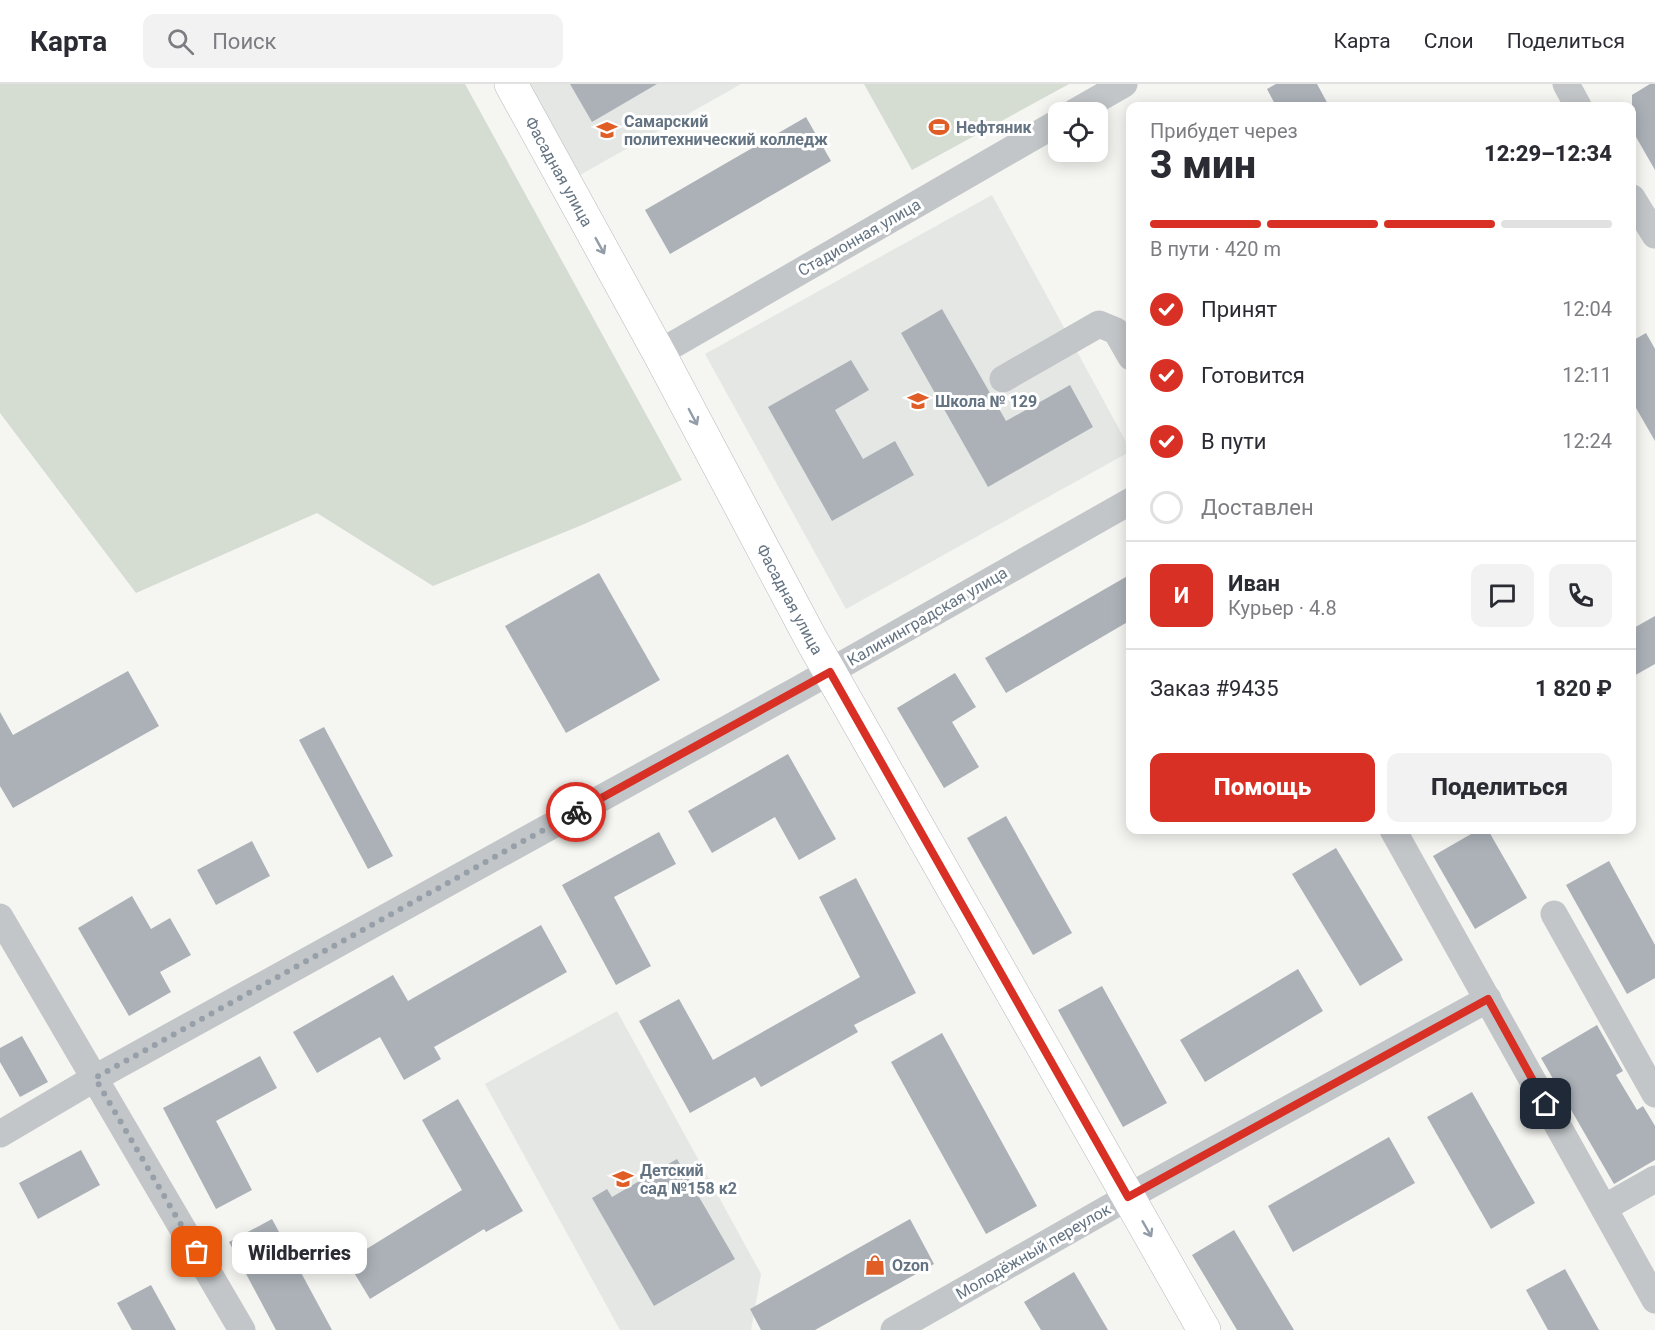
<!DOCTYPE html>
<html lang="ru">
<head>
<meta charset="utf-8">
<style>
	:root { --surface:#fff; --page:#f2f2f3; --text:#2b2b33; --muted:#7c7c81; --line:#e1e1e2; --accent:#d93025 }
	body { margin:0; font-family:Roboto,sans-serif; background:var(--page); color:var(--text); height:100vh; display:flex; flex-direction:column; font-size:22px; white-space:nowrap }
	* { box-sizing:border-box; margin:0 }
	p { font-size:20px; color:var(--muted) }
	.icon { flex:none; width:33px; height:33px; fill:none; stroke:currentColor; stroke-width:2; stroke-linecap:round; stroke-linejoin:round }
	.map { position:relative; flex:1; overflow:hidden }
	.sheet { position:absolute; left:1126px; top:18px; width:510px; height:732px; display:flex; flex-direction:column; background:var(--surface); border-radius:12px; box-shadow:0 3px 15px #0003 }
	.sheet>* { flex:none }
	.controls { position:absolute; left:1048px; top:18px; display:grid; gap:12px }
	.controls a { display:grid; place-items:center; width:60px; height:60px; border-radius:12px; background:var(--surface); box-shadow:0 3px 15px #0003; font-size:30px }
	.pin { position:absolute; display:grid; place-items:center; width:51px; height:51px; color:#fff; margin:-26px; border-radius:12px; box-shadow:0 3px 9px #0006 }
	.courier { position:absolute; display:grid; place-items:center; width:60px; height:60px; margin:-30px; border:4px solid #d93025; border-radius:50%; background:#fff; color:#222; box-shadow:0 2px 8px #0007 }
	.bubble { position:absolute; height:42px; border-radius:12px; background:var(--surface); box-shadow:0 3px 15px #0003; font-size:20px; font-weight:800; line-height:42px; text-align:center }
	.overview em { font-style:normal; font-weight:800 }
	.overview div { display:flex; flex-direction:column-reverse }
	.overview { display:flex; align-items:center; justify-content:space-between; height:102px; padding:0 24px }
	h1 { font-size:39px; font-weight:800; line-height:45px }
	.bar { display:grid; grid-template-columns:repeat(4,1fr); gap:9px 6px; align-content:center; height:72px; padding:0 24px }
	.bar i { height:8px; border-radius:4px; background:var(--line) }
	.bar .active { background:var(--accent) }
	.bar p { grid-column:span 4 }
	.line { display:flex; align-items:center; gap:15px; padding:0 24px; border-top:2px solid var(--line) }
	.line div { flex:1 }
	.round { display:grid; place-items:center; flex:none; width:63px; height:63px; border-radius:12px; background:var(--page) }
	ol { padding:0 24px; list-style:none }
	li { display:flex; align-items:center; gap:18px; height:66px }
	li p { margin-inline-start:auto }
	li .icon { padding:6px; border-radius:50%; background:var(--accent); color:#fff; stroke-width:4 }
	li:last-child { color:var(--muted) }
	li i { width:33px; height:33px; border:3px solid var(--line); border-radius:50% }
	.cta { display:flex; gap:12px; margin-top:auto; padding:12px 24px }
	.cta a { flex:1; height:69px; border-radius:12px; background:var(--accent); color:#fff; font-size:24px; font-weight:800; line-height:69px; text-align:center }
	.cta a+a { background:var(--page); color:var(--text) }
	header { display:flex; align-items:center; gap:36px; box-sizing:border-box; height:84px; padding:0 30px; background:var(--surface); border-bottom:2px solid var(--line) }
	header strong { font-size:28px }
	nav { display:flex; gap:33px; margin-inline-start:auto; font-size:21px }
	.search { width:420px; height:54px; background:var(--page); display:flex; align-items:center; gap:15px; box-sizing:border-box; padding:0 21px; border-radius:12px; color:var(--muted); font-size:22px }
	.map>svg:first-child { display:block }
	.built { fill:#e5e7e5 }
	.green { fill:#d5dcd2 }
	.building { fill:#abb1b7 }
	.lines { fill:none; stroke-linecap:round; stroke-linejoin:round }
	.major-casing { stroke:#b5b9bd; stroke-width:34 }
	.minor { stroke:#c2c6c9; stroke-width:27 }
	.major { stroke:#fff; stroke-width:33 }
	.oneway { stroke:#929da8 }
	.done { stroke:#97a0a9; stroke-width:6; stroke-dasharray:0 10.8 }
	.route { stroke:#d93025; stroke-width:8 }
	.labels { text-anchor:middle; stroke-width:6; stroke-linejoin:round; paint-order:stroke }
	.poi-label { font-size:16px; font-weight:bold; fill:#647382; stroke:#fff; text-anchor:start }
	.street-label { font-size:16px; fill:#647382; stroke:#fff }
</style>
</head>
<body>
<header>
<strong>Карта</strong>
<div class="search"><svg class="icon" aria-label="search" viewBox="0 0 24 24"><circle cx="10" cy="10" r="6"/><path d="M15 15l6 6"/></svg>Поиск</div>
<nav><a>Карта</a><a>Слои</a><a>Поделиться</a></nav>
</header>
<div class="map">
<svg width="1655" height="1246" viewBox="0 0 1655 1246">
	<rect width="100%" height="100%" fill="#f5f5f1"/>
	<g class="built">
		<polygon points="528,0 741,0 580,91"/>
		<polygon points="992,111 1131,367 846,525 705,270"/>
		<polygon points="617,927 761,1190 751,1246 620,1246 485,1000"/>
	</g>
	<g class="green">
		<polygon points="0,0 465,0 682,396 582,441 433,502 317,429 136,509 0,329"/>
		<polygon points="864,0 1069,0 912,86"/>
	</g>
	<g class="building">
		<polygon points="570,0 657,0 592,38"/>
		<polygon points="1276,0 1317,0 1329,22 1276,22 1267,5"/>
		<polygon points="1650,0 1655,0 1655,86 1632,46 1632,11"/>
		<polygon points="806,33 831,77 670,170 645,126"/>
		<polygon points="942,225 1006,337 1070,301 1093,343 988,403 901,249"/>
		<polygon points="1646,249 1655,265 1655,357 1632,317 1632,257"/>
		<polygon points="851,276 869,306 835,326 863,375 895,357 914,391 832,437 768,323"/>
		<polygon points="599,489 660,596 566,649 505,542"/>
		<polygon points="1131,490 1131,536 1006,609 985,574"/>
		<polygon points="1655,532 1655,580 1632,593 1632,545"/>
		<polygon points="128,587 159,642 13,724 0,702 0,628 13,651"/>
		<polygon points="955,589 976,623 952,638 979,683 944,704 897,624"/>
		<polygon points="324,643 393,772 368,785 299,656"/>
		<polygon points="788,670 836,755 799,776 775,733 712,769 688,727"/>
		<polygon points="1006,732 1072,849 1033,871 967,754"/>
		<polygon points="1478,746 1488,746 1527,814 1475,845 1433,772"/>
		<polygon points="659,748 676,780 614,813 651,882 616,901 562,801"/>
		<polygon points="252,757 270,792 216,821 197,786"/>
		<polygon points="1336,764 1403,876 1360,902 1292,790"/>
		<polygon points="1609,777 1655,861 1655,894 1627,910 1566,801"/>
		<polygon points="856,794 916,909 854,941 858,948 761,1003 755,993 690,1029 639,937 679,915 713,976 860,893 819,813"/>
		<polygon points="132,812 151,845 170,834 191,871 160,888 171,908 129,932 78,844"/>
		<polygon points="541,841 567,888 434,963 441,975 404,996 380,953 317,989 293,948 393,891 408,917"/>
		<polygon points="1298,885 1323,927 1205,998 1180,956"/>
		<polygon points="1102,902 1167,1019 1123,1043 1058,926"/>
		<polygon points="1597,941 1623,987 1616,991 1637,1026 1643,1022 1655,1042 1655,1076 1614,1100 1541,974"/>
		<polygon points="942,949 1037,1122 986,1150 891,978"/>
		<polygon points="22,952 48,998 20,1013 0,978 0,964"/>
		<polygon points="260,972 277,1004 216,1037 252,1106 216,1125 163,1024"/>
		<polygon points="1472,1008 1535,1119 1491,1145 1427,1033"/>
		<polygon points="458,1015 523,1127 486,1148 484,1145 370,1215 347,1177 462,1106 422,1036"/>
		<polygon points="1389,1053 1415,1099 1293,1168 1268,1122"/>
		<polygon points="81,1066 100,1101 38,1135 19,1099"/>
		<polygon points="677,1075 735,1175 654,1222 592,1114 607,1105 612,1113"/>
		<polygon points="272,1135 332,1246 276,1246 229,1158"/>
		<polygon points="910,1135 934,1180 815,1246 761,1246 750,1225"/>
		<polygon points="1234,1146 1294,1246 1237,1246 1192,1171"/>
		<polygon points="1565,1185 1599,1246 1548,1246 1526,1206"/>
		<polygon points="1074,1188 1108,1246 1041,1246 1024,1218"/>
		<polygon points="151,1201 176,1246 132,1246 117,1219"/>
	</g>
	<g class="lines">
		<g class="major-casing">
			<g id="major">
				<path id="s1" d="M511,0l148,269 152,286 393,691"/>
			</g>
		</g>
		<g class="minor">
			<polyline points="1566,0 1578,22"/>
			<polyline points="1075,28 1124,0"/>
			<polyline points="1632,114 1655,151"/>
			<polyline points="659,269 1059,38"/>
			<polyline points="1003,295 1099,240 1116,247 1131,273"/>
			<polyline points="1393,746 1655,1216"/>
			<polyline points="1554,830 1655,1010"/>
			<polyline points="0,833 242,1246"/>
			<polyline points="0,1050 95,994 799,605 1131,417"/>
			<polyline points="1604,1124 1655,1095"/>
			<polyline points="894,1246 1128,1113 1488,915"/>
		</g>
		<use href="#major" class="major"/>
	</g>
	<defs><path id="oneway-shaft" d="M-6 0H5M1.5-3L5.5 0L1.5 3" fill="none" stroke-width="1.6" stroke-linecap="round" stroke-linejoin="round" transform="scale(1.5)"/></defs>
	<g class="oneway">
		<use href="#oneway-shaft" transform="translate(600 162) rotate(61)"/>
		<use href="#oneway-shaft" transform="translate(693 333) rotate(62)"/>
		<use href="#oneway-shaft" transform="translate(1147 1145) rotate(60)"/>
	</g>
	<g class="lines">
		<polyline class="done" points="197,1168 95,994 576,728"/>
		<polyline class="route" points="576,728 830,588 1128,1113 1488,915 1546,1020"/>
	</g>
	<defs>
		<g id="stadium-bare" transform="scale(1.62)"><path d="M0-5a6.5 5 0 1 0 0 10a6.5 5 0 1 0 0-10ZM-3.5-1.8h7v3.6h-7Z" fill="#e05d26" stroke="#fff" stroke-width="2.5" paint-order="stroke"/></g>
		<g id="university-bare" transform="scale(1.62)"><path d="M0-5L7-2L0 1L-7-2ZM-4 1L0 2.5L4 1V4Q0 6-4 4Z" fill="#e05d26" stroke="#fff" stroke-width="2.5" paint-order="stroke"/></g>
		<g id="school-bare" transform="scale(1.62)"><path d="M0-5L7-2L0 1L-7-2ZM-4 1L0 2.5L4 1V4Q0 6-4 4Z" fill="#e05d26" stroke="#fff" stroke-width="2.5" paint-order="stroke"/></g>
		<g id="shop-bare" transform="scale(1.62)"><path d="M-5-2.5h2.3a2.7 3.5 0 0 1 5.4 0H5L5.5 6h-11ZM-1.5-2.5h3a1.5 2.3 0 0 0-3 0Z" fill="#e05d26" stroke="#fff" stroke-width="2.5" paint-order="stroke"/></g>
	</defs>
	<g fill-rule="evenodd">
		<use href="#stadium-bare" x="939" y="43"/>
		<use href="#university-bare" x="607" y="46"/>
		<use href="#school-bare" x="918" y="317"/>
		<use href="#school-bare" x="623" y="1095"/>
		<use href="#shop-bare" x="875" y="1181"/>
	</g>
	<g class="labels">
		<g class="poi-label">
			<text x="624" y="43">Самарский<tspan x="624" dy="18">политехнический колледж</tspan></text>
			<text x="956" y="49">Нефтяник</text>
			<text x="935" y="323">Школа № 129</text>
			<text x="640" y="1092">Детский<tspan x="640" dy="18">сад №158 к2</tspan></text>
			<text x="892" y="1187">Ozon</text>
		</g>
		<g class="street-label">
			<text dy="6" stroke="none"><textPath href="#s1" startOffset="100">Фасадная улица</textPath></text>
			<text transform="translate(859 153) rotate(-30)" y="6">Стадионная улица</text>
			<text dy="6" stroke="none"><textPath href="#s1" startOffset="586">Фасадная улица</textPath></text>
			<text transform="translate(927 532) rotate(-30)" y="6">Калининградская улица</text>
			<text transform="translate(1033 1167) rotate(-30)" y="6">Молодёжный переулок</text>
		</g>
	</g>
</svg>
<div class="controls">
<a><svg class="icon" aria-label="locate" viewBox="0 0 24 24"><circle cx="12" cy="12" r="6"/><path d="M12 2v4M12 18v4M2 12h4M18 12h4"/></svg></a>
</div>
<div class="pin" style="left:197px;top:1168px;background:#ea580c"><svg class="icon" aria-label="bag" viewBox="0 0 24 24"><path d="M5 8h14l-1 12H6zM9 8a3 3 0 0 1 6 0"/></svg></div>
<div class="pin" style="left:1546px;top:1020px;background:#1f2937"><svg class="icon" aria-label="home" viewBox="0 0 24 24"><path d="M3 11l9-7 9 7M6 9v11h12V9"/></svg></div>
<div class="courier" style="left:576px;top:728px"><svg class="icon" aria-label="bike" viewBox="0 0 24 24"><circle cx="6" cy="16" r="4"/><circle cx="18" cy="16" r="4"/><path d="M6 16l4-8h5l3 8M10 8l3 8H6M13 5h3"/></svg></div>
<div class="bubble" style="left:232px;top:1148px;width:135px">Wildberries</div>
<section class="sheet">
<div class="overview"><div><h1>3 мин</h1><p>Прибудет через</p></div><em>12:29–12:34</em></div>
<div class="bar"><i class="active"></i><i class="active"></i><i class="active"></i><i></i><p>В пути · 420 m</p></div>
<ol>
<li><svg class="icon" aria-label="check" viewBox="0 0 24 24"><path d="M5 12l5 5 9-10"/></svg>Принят<p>12:04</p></li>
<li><svg class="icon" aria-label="check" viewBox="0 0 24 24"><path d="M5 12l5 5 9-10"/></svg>Готовится<p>12:11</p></li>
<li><svg class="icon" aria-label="check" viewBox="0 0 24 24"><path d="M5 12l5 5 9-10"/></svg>В пути<p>12:24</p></li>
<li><i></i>Доставлен</li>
</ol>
<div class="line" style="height:108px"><b class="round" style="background:var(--accent);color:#fff">И</b><div><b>Иван</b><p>Курьер · 4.8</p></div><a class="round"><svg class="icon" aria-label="chat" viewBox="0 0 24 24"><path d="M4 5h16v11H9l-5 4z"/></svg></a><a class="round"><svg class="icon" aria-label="phone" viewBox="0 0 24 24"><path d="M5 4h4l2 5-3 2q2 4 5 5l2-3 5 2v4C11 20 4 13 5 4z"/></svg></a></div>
<div class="line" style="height:78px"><div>Заказ #9435</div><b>1 820 ₽</b></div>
<div class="cta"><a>Помощь</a><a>Поделиться</a></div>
</section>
</div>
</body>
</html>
